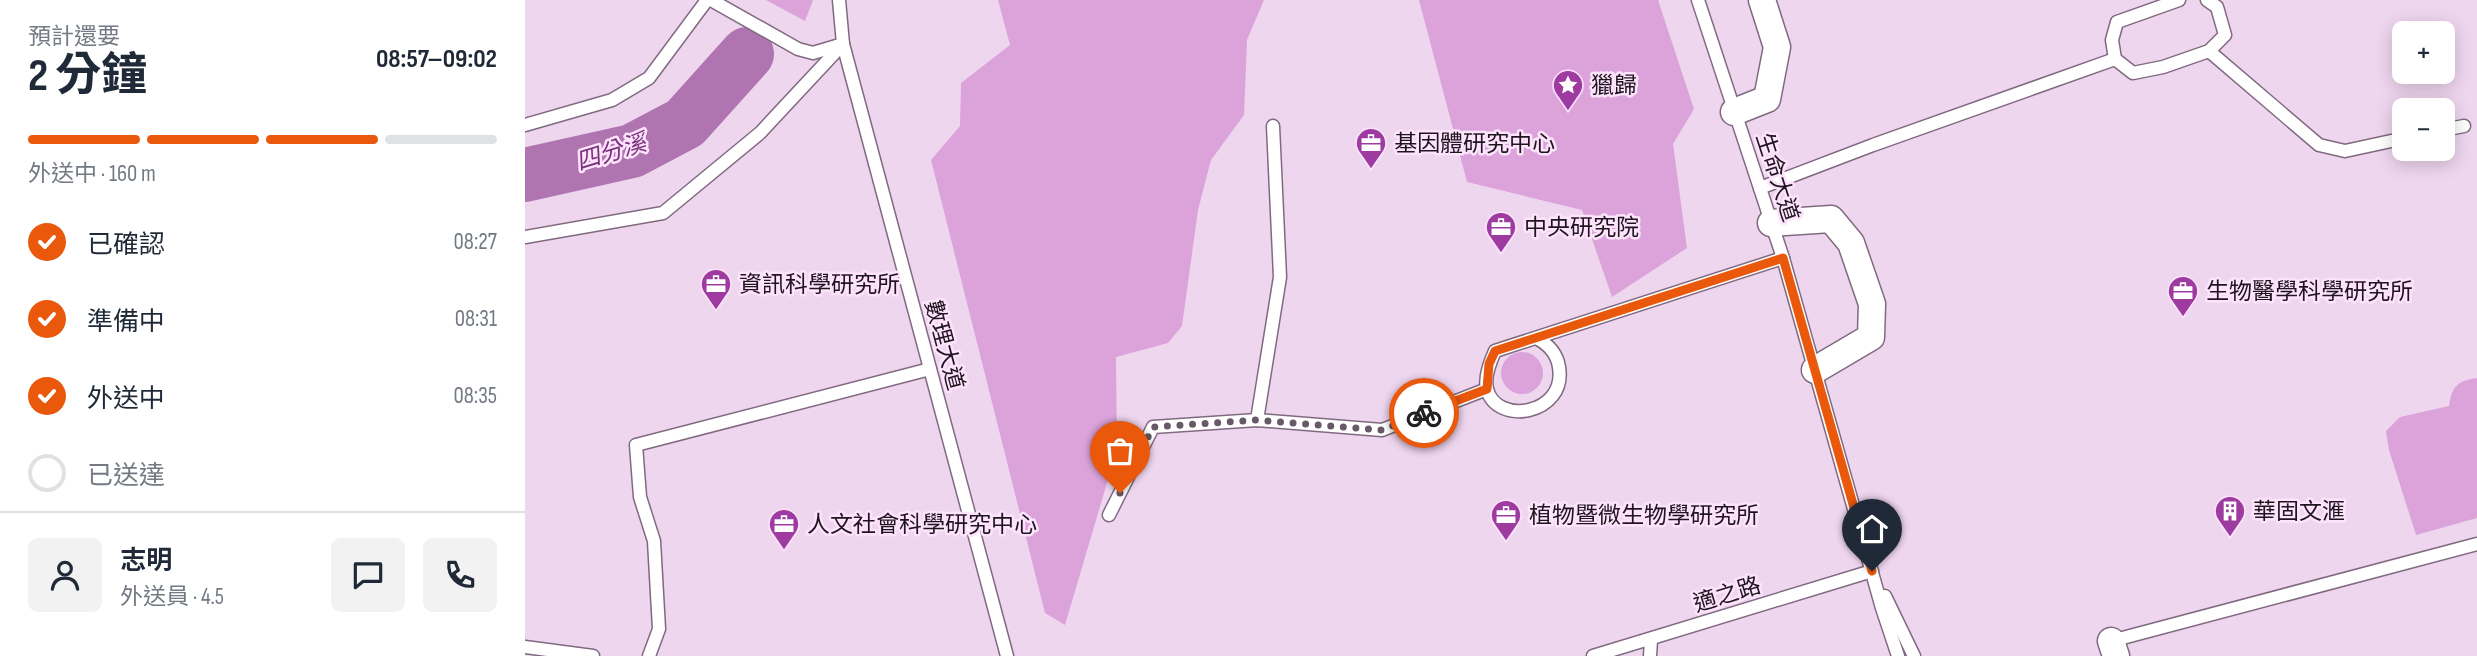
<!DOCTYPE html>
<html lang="zh-TW">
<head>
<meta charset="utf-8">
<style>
	:root { --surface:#fff; --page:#f2f2f3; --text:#1f2937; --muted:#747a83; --line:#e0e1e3; --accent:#ea580c }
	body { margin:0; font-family:"Sofia Sans Condensed","Noto Sans TC",sans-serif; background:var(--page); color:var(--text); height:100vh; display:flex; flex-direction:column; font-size:26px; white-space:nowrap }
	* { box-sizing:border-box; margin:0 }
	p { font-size:23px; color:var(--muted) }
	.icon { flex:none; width:38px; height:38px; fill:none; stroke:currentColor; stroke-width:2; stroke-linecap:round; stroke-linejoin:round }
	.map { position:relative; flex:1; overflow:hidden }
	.side { display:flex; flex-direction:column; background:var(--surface); width:525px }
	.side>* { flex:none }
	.buttons { position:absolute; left:1867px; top:21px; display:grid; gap:14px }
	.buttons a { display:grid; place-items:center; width:63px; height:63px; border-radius:10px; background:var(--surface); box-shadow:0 4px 18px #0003; font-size:35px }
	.pin { position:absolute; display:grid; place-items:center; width:60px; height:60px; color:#fff; margin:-72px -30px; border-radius:50% 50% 50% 0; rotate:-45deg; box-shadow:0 0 7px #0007 }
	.pin .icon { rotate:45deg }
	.courier { position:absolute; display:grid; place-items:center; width:70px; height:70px; margin:-35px; border:5px solid #ea580c; border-radius:50%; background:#fff; color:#222; box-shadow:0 2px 9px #0007 }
	.head em { font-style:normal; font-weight:700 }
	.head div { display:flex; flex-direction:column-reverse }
	.head { display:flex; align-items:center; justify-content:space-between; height:119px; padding:0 28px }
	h1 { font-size:46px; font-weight:700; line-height:52px }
	.bar { display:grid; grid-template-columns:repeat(4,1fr); gap:10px 7px; align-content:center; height:84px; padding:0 28px }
	.bar i { height:9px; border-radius:5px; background:var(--line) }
	.bar .active { background:var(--accent) }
	.bar p { grid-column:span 4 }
	.line { display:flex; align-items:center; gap:18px; padding:0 28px; border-top:2px solid var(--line) }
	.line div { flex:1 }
	.round { display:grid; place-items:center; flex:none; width:74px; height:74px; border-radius:10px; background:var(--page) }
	ol { padding:0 28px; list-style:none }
	li { display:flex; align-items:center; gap:21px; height:77px }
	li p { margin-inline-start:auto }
	li .icon { padding:7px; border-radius:50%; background:var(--accent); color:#fff; stroke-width:4 }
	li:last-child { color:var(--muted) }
	li i { width:38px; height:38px; border:4px solid var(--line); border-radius:50% }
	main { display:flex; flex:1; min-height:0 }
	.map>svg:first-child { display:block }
	.green { fill:#dba3da }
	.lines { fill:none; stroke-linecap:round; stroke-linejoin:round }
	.river { stroke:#b074b0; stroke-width:54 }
	.service-casing { stroke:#806a80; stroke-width:15 }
	.minor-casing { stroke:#806a80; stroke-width:29 }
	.service { stroke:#fff; stroke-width:12 }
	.minor { stroke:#fff; stroke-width:26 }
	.done { stroke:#675967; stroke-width:7; stroke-dasharray:0 12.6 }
	.route { stroke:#ea580c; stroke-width:9 }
	.labels { text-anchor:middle; stroke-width:5; stroke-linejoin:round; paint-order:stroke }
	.poi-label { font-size:23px; fill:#1e151e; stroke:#fde3fc; text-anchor:start }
	.street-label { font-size:23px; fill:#1e151e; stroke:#fde3fc }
	.water-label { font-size:24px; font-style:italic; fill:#7b327d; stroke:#fde3fc }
</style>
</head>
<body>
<main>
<section class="side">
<div class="head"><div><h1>2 分鐘</h1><p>預計還要</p></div><em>08:57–09:02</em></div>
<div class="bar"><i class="active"></i><i class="active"></i><i class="active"></i><i></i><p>外送中 · 160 m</p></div>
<ol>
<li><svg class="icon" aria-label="check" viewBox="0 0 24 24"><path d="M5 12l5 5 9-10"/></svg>已確認<p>08:27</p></li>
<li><svg class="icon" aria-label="check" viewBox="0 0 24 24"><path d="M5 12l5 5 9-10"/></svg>準備中<p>08:31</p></li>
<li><svg class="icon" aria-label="check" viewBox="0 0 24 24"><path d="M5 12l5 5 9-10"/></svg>外送中<p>08:35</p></li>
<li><i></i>已送達</li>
</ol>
<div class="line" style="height:126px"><a class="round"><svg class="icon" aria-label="person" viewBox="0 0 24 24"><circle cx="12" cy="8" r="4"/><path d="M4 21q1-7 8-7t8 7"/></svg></a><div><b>志明</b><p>外送員 · 4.5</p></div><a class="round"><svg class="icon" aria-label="chat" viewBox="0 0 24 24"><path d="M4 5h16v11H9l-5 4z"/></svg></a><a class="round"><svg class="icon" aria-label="phone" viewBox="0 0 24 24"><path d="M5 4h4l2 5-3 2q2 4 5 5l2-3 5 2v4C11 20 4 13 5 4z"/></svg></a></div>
</section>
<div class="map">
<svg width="1952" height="656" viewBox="0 0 1952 656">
	<rect width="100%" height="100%" fill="#efd6ef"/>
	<g class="green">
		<polygon points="241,0 288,0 280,21"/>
		<polygon points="473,0 739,0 722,40 719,115 686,160 673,210 657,326 643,343 591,357 592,449 540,625 520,613 406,160 435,126 436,83 485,45"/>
		<polygon points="894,0 1133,0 1169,109 1148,144 1162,248 1087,297 1057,210 942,182"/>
		<circle cx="997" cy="373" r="21"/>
		<path d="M1952,378v140l-61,17 -27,-85 -3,-19 14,-14 49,-11c3,-20 8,-25 28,-28z"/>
	</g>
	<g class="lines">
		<polyline class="river" points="0,175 107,151 160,123 222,54"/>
		<g class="service-casing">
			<g id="service">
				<polyline points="186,0 273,49 288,53 318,44"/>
				<polyline points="314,0 318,44 482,656"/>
				<polyline points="1173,0 1258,258 1357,608 1373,656"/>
				<polyline points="1684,51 1794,145 1820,151 1880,138"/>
				<polyline points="1590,59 1587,40 1592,22 1654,0"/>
				<polyline points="0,125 87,100 124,78 182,0"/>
				<polyline points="1918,130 1939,126"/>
				<polyline points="1235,188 1348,145 1590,59 1608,73 1638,67 1684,51 1700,35 1692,7 1682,0"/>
				<polyline points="0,237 138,213 235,133 318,44"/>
				<path d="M1011,338c12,6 21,16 23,29 8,48 -63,59 -72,22 -3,-12 3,-27 8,-38l288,-93"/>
				<polyline points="732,420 755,277 748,126"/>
				<polyline points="584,515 628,427 732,420 857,430 962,389"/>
				<polyline points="1360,596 1389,656"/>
				<polyline points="1586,641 1952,544"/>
				<polyline points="0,647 68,656"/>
				<polyline points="124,656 134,629 129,541 115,497 111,445 405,369"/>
				<polyline points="1068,656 1347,571"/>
				<polyline points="1125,656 1126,640"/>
			</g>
		</g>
		<g class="minor-casing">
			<g id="minor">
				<polyline points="1209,112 1242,99 1252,47 1237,0"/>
				<polyline points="1246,223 1306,219 1326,243 1347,304 1346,337 1290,370"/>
				<polyline points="1586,641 1591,656"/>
			</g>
		</g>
		<use href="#service" class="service"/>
		<use href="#minor" class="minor"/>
	</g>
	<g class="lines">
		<polyline class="done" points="595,493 628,427 732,420 857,430 899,413"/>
		<polyline class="route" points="899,413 962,389 964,364 970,351 1258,258 1347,571"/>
	</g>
	<defs>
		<g id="sight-pin" transform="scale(1.575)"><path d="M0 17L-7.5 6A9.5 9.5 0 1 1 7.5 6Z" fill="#9e3ba1" stroke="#fde3fc"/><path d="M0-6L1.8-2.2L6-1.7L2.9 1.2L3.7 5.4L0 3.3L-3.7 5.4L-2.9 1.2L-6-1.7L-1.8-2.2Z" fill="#fff"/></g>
		<g id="office-pin" transform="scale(1.575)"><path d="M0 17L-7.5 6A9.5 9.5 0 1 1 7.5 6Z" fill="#9e3ba1" stroke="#fde3fc"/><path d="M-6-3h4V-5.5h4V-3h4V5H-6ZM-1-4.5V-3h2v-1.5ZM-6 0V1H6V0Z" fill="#fff"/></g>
		<g id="building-pin" transform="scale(1.575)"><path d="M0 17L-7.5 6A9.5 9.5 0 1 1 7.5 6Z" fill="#9e3ba1" stroke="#fde3fc"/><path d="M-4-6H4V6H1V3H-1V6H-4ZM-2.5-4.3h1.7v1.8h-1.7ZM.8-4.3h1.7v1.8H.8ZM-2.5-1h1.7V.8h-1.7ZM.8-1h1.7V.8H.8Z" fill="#fff"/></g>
	</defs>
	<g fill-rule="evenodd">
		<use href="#sight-pin" x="1043" y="85"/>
		<use href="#office-pin" x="846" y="143"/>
		<use href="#office-pin" x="976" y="227"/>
		<use href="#office-pin" x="191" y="284"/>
		<use href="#office-pin" x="1658" y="291"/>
		<use href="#building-pin" x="1705" y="511"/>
		<use href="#office-pin" x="981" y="515"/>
		<use href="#office-pin" x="259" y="524"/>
	</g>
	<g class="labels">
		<g class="poi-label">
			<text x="1066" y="93">獵歸</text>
			<text x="869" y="151">基因體研究中心</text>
			<text x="999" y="235">中央研究院</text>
			<text x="214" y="292">資訊科學研究所</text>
			<text x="1681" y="299">生物醫學科學研究所</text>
			<text x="1728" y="519">華固文滙</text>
			<text x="1004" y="523">植物暨微生物學研究所</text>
			<text x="282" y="532">人文社會科學研究中心</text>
		</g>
		<g class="street-label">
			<text transform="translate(1253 177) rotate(72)" y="8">生命大道</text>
			<text transform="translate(420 345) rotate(75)" y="8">數理大道</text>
			<text transform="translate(1202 594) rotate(-17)" y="8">適之路</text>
		</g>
		<g class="water-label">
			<text transform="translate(86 152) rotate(-17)" y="8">四分溪</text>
		</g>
	</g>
</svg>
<div class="buttons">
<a>+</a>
<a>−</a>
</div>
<div class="pin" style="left:595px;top:493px;background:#ea580c"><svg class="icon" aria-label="bag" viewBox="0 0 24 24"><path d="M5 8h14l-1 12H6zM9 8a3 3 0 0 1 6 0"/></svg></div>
<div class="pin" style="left:1347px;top:571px;background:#1f2937"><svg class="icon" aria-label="home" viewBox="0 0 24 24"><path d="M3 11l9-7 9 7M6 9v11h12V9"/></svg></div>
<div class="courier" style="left:899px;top:413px"><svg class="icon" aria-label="bike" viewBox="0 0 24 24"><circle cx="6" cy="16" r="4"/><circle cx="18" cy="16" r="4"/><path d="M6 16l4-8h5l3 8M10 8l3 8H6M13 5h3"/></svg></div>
</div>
</main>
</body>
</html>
